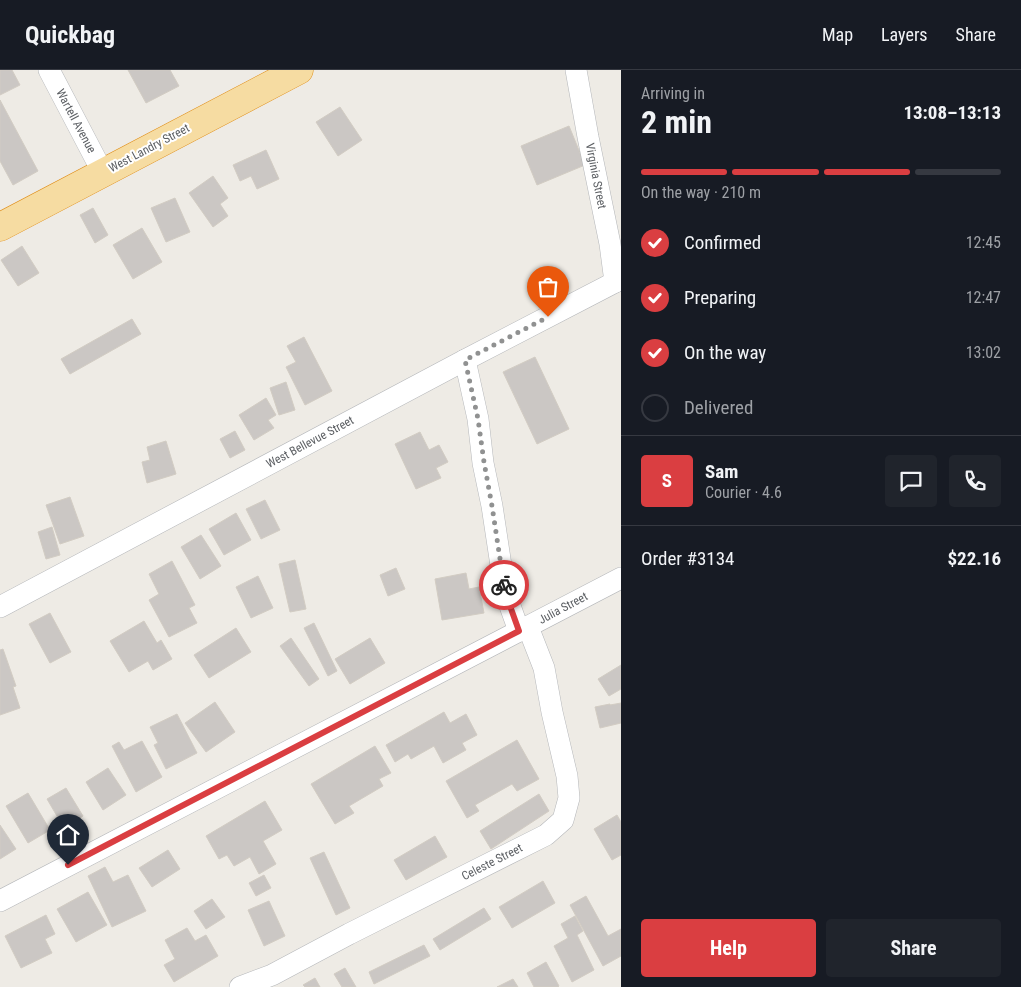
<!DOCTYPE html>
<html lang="en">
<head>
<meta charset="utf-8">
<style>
	:root { --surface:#171b24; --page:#20242c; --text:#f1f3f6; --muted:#9ea1a6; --line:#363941; --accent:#da3e41 }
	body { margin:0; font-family:"Roboto Condensed",sans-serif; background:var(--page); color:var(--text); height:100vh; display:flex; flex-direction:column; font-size:19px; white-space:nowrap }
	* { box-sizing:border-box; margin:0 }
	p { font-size:16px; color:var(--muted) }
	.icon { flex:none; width:28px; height:28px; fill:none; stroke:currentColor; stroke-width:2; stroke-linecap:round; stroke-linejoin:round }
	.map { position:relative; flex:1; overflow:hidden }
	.panel { display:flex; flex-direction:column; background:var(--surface); width:400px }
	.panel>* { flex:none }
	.pin { position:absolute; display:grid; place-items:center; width:42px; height:42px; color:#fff; margin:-51px -21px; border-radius:50% 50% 50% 0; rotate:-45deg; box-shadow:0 0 5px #0007 }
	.pin .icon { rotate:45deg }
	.courier { position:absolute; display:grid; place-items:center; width:50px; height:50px; margin:-25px; border:4px solid #da3e41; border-radius:50%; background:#fff; color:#222; box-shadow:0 1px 6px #0007 }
	.head em { font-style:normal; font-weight:700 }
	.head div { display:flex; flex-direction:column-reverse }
	.head { display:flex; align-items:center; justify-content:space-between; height:85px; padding:0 20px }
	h1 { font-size:32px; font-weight:700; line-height:38px }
	.bar { display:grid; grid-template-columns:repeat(4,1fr); gap:8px 5px; align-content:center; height:60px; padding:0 20px }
	.bar i { height:6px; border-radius:4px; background:var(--line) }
	.bar .on { background:var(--accent) }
	.bar p { grid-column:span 4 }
	.line { display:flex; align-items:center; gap:12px; padding:0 20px; border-top:1px solid var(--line) }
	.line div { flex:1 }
	.round { display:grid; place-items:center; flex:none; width:52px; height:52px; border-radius:5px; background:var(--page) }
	ol { padding:0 20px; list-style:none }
	li { display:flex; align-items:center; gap:15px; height:55px }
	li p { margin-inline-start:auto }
	li .icon { padding:5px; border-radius:50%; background:var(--accent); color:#fff; stroke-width:4 }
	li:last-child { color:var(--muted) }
	li i { width:28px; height:28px; border:2px solid var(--line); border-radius:50% }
	.cta { display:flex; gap:10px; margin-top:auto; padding:10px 20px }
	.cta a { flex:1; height:58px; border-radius:5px; background:var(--accent); color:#fff; font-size:20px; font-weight:700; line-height:58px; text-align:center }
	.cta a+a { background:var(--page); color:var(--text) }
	header { display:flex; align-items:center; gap:30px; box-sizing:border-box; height:70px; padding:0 25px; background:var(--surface); border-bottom:1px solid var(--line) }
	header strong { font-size:24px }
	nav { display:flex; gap:28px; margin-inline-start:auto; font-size:18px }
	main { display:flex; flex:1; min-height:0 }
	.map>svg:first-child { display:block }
	.building { fill:#cbc7c4; stroke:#d2ccc3 }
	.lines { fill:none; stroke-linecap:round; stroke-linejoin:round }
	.minor-casing { stroke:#b5b7ba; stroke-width:22 }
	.trunk-casing { stroke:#df8b13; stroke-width:29 }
	.minor { stroke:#fff; stroke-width:21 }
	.trunk { stroke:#f6dca2; stroke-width:28 }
	.done { stroke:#909191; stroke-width:5; stroke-dasharray:0 9 }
	.route { stroke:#da3e41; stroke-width:6 }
	.labels { text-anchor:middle; stroke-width:4; stroke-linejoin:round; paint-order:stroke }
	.street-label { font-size:12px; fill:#5d6064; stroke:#fff }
</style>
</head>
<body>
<header>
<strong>Quickbag</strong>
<nav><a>Map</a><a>Layers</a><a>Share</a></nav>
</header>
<main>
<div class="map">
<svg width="621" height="917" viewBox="0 0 621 917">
	<rect width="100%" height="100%" fill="#eeebe5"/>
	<g class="building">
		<polygon points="0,0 12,0 20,15 0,25"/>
		<polygon points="128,0 170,0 179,16 146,33"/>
		<polygon points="0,30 38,101 13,115 0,91"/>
		<polygon points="340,37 362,70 338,86 316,52"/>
		<polygon points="569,56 585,95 537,115 521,76"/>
		<polygon points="266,80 279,109 257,119 251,106 240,111 233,95"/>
		<polygon points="213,106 228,128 220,134 228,146 213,157 189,123"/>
		<polygon points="175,128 190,162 166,172 151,138"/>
		<polygon points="93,138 108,165 95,173 80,145"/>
		<polygon points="142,158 162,192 133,209 113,175"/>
		<polygon points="22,176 39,203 18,216 1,190"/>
		<polygon points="132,249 141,264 70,304 61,289"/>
		<polygon points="304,267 332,321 305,335 286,297 296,292 287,276"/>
		<polygon points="535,287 569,359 537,374 503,302"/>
		<polygon points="286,312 295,340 279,345 270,318"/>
		<polygon points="266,328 276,345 268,350 274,358 254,370 239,345"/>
		<polygon points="235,361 245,380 230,388 220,369"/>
		<polygon points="420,362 429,380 439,375 448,392 436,398 441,408 416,419 395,374"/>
		<polygon points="166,371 176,404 147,413 142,392 150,390 147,377"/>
		<polygon points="70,427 84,466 60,474 46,435"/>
		<polygon points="265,430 280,460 261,469 246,439"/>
		<polygon points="236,443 251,470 224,485 209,459"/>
		<polygon points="52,457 60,485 46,489 38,462"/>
		<polygon points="201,465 221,496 200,509 181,477"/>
		<polygon points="295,490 306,539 290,542 279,494"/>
		<polygon points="172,491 195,535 189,538 197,553 169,567 149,530 159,524 149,504"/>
		<polygon points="396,498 405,519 388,526 380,505"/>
		<polygon points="466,503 469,519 479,517 484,543 442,550 435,509"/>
		<polygon points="258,506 273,538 251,548 236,517"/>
		<polygon points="50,543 71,582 50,593 29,554"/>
		<polygon points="144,551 157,573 161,570 172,589 153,600 148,591 129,602 110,571"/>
		<polygon points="314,553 337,601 328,606 304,558"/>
		<polygon points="236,558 251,582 209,608 194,585"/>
		<polygon points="291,568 319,609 309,616 280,576"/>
		<polygon points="370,568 385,593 350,614 335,589"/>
		<polygon points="3,579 16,616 13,617 20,638 0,645 0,580"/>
		<polygon points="621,595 621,619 609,626 598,609"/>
		<polygon points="215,632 235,662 206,682 185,653"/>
		<polygon points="621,633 621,653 600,658 595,637 610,634 610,635"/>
		<polygon points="444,642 450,653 466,644 477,665 462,673 466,680 443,693 434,676 411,689 408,684 395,692 386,675"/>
		<polygon points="177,644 197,683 166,699 154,675 158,673 150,657"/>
		<polygon points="517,670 539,709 517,721 512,714 475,735 479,741 467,748 446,711"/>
		<polygon points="142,671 162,707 136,722 112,676 119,672 124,680"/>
		<polygon points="375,676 391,703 379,709 383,716 349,736 354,743 335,754 311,714"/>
		<polygon points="108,698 126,725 103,740 86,712"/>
		<polygon points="66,718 83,746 64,758 47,729"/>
		<polygon points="28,723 50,760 28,773 6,736"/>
		<polygon points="539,724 549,741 491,779 480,761"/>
		<polygon points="265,731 282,760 263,771 276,794 259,804 250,787 234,796 227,785 219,789 206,766"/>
		<polygon points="617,745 621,752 621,785 612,790 594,759"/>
		<polygon points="0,755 16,779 0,789"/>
		<polygon points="435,766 447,787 406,810 394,790"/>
		<polygon points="168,780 180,799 152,817 139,798"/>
		<polygon points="324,782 350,838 336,845 310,788"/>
		<polygon points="105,797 113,812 128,805 146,841 112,857 88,806"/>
		<polygon points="264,805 271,818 256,826 249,813"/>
		<polygon points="543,811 555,833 512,858 499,837"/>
		<polygon points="88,822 107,855 76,872 57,839"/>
		<polygon points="586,826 608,866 621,859 621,886 603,896 570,835"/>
		<polygon points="212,829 225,847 206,859 194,841"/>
		<polygon points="269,831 285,866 264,876 248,840"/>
		<polygon points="484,838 491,849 440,880 433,869"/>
		<polygon points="46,845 55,864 45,869 52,883 21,898 5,866"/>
		<polygon points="575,846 583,861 577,865 594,900 572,912 554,876 568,868 561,854"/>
		<polygon points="187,858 195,871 206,865 218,886 174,912 164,895 175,889 165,870"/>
		<polygon points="424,875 430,886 374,914 369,902"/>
		<polygon points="546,892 559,916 558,917 534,917 527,903"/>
		<polygon points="345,898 356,917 342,917 334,904"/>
		<polygon points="315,908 320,917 305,917 303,915"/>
		<polygon points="513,909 518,917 497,917"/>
	</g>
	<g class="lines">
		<g class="minor-casing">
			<g id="minor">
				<polyline points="49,0 103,103"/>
				<polyline points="576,0 588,67 610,174 615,212"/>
				<polyline points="465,290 478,349 483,393 492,436 505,522 519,561"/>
				<polyline points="0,537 465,290 621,209"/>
				<polyline points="0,831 621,508"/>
				<polyline points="240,917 272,905 349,864 546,765 563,750 569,728 567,706 552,642 544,598 528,557"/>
			</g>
		</g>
		<g class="trunk-casing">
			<polyline id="trunk" points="0,157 299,0"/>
		</g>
		<use href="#minor" class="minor"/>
		<use href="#trunk" class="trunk"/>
	</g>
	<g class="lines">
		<polyline class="done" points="504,515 492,436 484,392 478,349 465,290 548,247"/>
		<polyline class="route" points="68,795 519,561 505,522 504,515"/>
	</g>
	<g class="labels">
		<g class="street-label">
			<text transform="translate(76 51) rotate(62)" y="4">Wartell Avenue</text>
			<text transform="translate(149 78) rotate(-28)" y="4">West Landry Street</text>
			<text transform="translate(596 106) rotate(79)" y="4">Virginia Street</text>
			<text transform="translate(310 372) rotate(-28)" y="4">West Bellevue Street</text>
			<text transform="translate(563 538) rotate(-28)" y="4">Julia Street</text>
			<text transform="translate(492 792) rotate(-27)" y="4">Celeste Street</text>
		</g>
	</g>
</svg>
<div class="pin" style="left:548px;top:247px;background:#ea580c"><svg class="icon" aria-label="bag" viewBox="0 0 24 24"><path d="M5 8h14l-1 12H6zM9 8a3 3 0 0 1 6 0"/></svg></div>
<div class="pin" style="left:68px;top:795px;background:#1f2937"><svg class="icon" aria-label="home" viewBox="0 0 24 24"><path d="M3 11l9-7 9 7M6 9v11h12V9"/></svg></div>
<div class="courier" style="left:504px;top:515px"><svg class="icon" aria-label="bike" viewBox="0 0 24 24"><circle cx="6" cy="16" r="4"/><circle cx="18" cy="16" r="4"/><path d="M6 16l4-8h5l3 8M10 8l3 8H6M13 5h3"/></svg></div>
</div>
<section class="panel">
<div class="head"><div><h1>2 min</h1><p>Arriving in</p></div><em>13:08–13:13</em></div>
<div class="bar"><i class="on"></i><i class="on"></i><i class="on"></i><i></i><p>On the way · 210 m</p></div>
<ol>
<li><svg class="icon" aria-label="check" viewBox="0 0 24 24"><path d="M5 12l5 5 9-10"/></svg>Confirmed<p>12:45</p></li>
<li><svg class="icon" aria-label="check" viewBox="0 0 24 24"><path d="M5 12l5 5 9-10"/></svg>Preparing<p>12:47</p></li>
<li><svg class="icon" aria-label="check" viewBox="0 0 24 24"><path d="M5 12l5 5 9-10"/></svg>On the way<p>13:02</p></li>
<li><i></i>Delivered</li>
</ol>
<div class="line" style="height:90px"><b class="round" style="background:var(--accent);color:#fff">S</b><div><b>Sam</b><p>Courier · 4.6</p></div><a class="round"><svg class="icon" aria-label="chat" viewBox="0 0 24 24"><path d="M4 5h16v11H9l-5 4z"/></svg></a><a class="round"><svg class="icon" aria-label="phone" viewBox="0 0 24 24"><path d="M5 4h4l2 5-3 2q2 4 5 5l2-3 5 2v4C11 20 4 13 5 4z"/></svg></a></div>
<div class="line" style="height:65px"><div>Order #3134</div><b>$22.16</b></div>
<div class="cta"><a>Help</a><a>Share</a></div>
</section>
</main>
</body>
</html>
